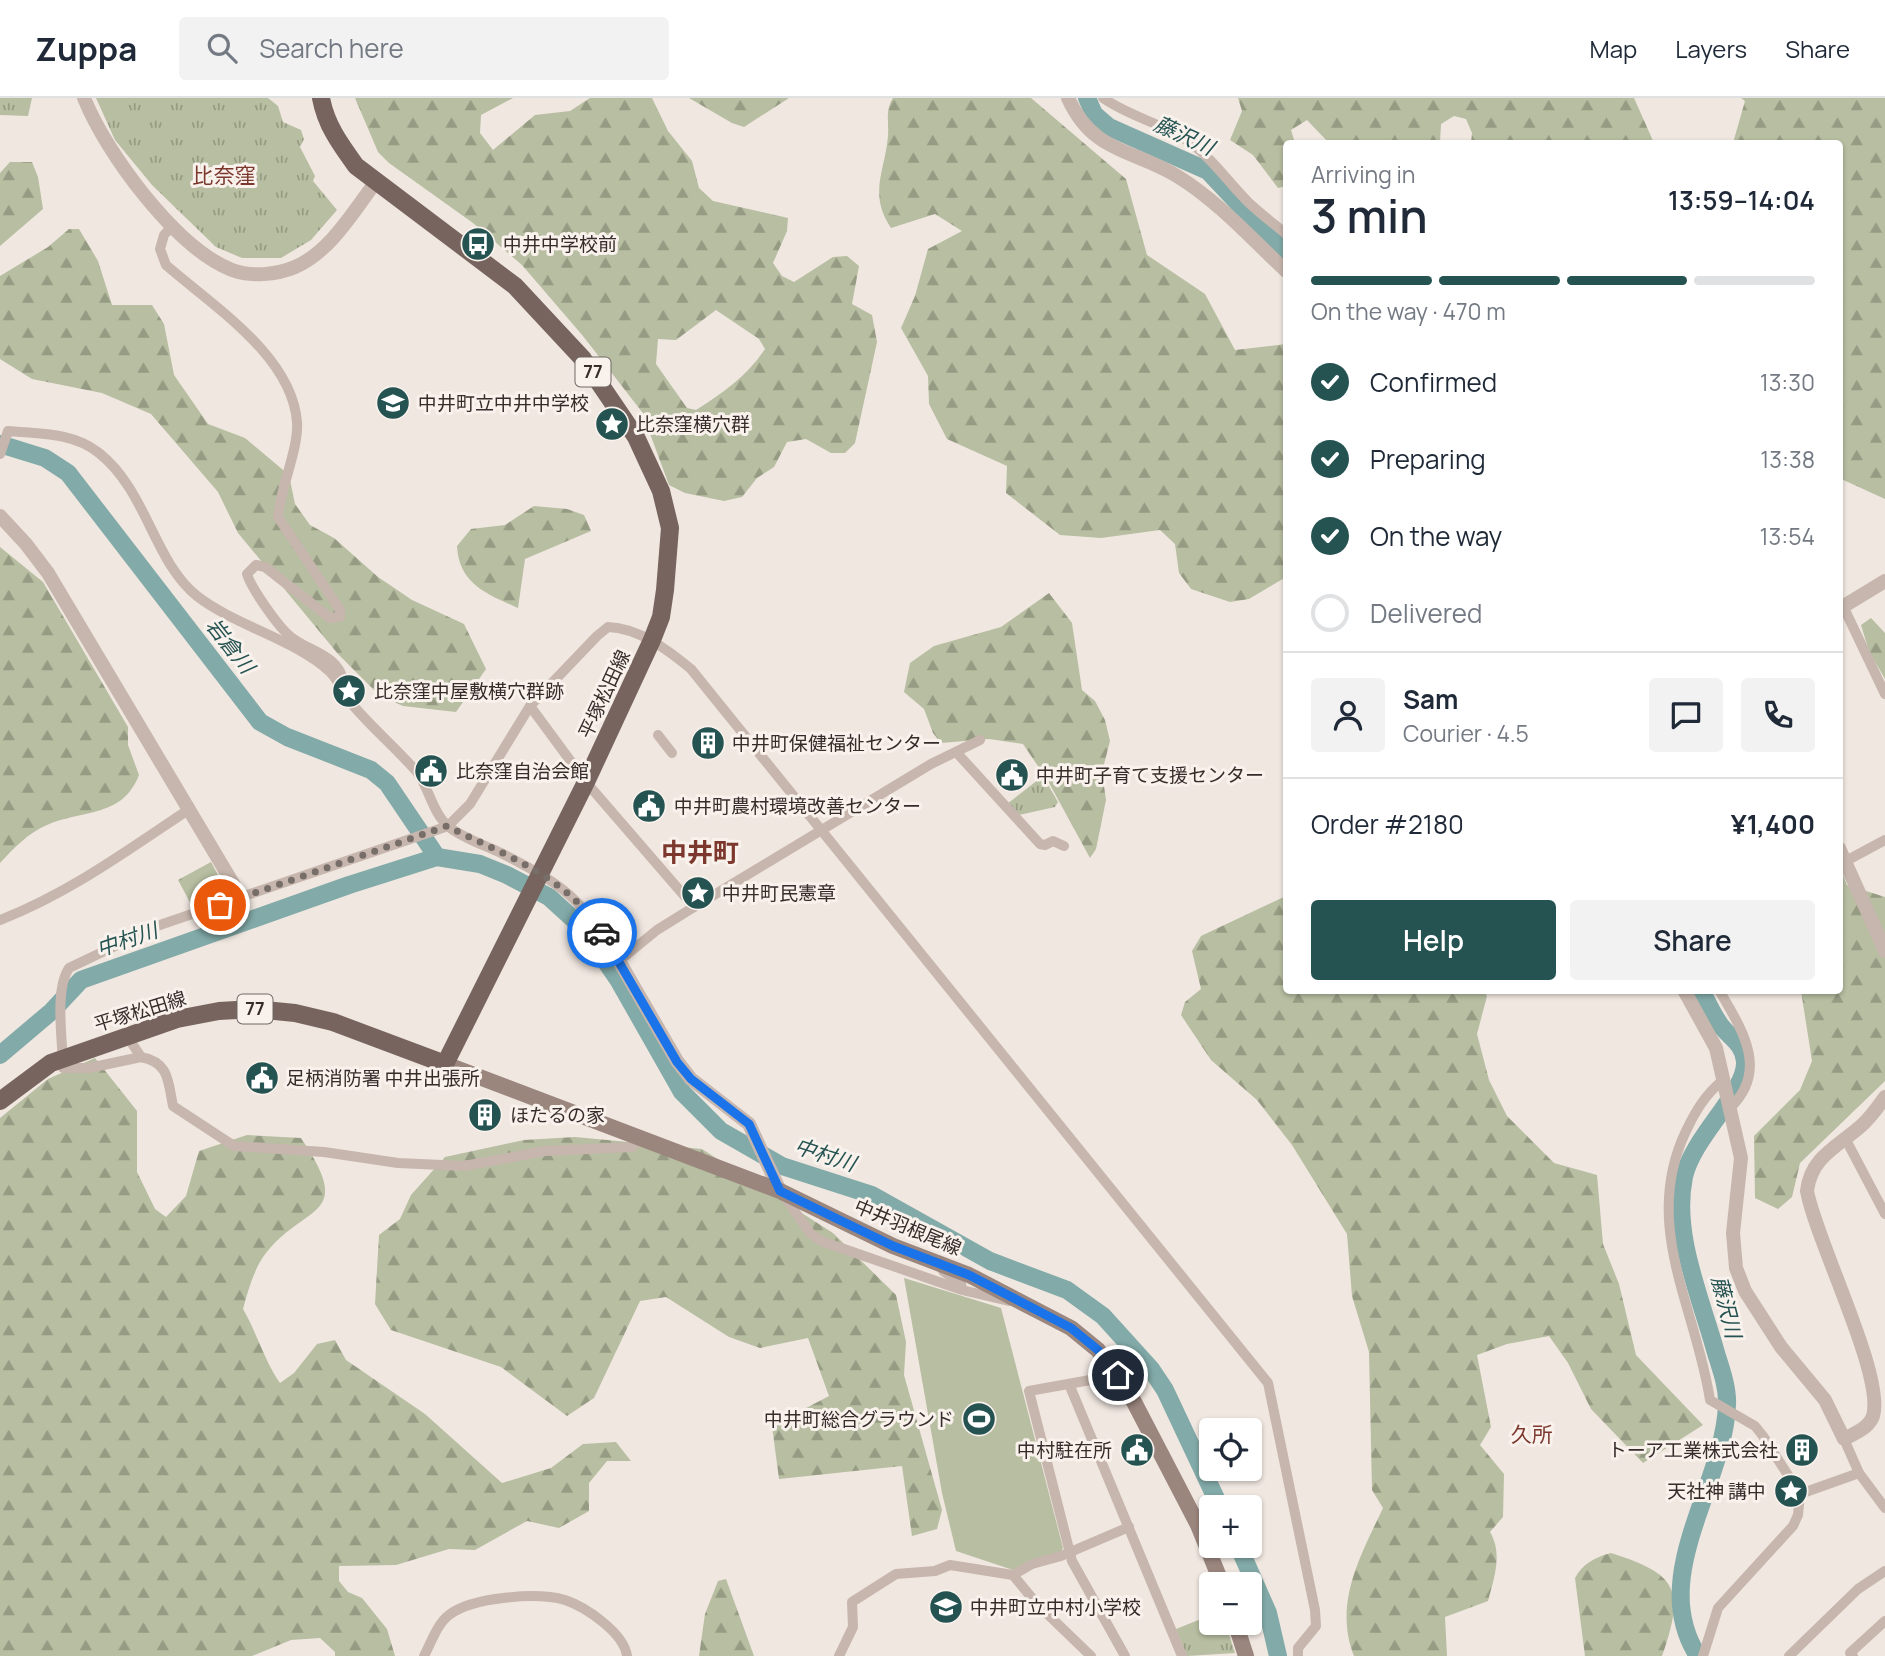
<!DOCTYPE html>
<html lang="en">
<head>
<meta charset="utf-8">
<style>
	:root { --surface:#fff; --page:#f2f2f3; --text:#1f2937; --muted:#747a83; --line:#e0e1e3; --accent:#255352 }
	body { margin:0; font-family:Manrope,"Noto Sans JP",sans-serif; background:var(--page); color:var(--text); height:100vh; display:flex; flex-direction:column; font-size:26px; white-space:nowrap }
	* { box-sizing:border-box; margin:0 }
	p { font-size:23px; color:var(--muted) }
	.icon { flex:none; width:38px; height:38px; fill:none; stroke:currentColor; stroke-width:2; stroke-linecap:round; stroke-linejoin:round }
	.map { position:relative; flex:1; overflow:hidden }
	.sheet { position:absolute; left:1283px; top:42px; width:560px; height:854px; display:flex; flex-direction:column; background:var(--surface); border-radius:7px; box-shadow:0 2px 5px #0004 }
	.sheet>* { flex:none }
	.controls { position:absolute; left:1199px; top:1320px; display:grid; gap:14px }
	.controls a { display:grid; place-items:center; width:63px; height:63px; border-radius:7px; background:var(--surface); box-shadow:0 2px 5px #0004; font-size:35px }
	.pin { position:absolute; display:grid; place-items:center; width:60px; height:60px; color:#fff; margin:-30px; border:4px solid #fff; border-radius:50%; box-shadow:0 2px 7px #0007 }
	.courier { position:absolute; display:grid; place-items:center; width:70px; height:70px; margin:-35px; border:5px solid #1a73e8; border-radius:50%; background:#fff; color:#222; box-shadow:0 2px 9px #0007 }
	.headline em { font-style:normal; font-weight:600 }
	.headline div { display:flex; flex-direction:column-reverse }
	.headline { display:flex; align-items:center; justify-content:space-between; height:119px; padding:0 28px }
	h1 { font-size:46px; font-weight:600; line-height:52px }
	.bar { display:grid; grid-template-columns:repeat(4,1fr); gap:10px 7px; align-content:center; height:84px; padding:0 28px }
	.bar i { height:9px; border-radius:5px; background:var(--line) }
	.bar .on { background:var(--accent) }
	.bar p { grid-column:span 4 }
	.line { display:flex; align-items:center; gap:18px; padding:0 28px; border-top:2px solid var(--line) }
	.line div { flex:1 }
	.round { display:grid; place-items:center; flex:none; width:74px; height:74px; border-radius:7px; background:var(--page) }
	ol { padding:0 28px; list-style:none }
	li { display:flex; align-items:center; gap:21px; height:77px }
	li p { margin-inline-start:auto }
	li .icon { padding:7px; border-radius:50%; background:var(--accent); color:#fff; stroke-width:4 }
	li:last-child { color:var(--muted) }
	li i { width:38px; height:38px; border:4px solid var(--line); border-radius:50% }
	.cta { display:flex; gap:14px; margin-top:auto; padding:14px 28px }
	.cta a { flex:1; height:80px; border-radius:7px; background:var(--accent); color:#fff; font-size:28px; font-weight:600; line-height:80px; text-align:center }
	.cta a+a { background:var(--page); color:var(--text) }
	header { display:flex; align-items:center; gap:42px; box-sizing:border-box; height:98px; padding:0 35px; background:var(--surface); border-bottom:2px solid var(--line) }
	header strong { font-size:33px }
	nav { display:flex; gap:38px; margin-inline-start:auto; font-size:24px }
	.search { width:490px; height:63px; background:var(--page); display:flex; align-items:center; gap:18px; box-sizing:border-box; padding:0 24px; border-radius:7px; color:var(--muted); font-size:26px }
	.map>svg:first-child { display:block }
	.grass { fill:url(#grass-tufts) }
	.forest { fill:url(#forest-firs); fill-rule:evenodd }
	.pitch { fill:#b7bea1 }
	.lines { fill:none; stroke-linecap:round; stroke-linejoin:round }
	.river { stroke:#82aaa8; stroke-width:18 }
	.minor { stroke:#c7b6ad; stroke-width:10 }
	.tertiary { stroke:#c7b6ad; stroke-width:14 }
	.secondary { stroke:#9b867e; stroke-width:16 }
	.primary { stroke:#77645e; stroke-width:18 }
	.done { stroke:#776e6a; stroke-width:7; stroke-dasharray:0 12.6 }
	.route { stroke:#1a73e8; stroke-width:9 }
	.labels { text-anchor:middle; stroke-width:6; stroke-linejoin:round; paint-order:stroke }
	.shield { fill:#f8f1ec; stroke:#706865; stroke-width:2 }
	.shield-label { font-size:18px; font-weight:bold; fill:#362d2b }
	.poi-label { font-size:19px; fill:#362d2b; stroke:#f8f1ec; text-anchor:start }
	.street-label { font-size:19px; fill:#362d2b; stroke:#f8f1ec }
	.water-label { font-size:21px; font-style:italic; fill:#255352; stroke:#f8f1ec }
	.neighbourhood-label { font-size:21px; fill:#7c382d; stroke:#f8f1ec }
	.district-label { font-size:26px; font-weight:bold; fill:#7c382d; stroke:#f8f1ec }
</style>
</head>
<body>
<header>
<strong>Zuppa</strong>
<div class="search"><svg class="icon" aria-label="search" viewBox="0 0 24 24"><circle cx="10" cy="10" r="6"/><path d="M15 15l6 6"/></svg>Search here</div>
<nav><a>Map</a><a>Layers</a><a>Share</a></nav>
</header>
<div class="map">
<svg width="1885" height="1558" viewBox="0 0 1885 1558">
	<defs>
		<pattern id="grass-tufts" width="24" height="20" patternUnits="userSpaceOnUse" patternTransform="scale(1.75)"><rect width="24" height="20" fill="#b7bea1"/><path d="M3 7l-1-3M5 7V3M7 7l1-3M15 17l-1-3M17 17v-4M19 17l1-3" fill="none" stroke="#969b83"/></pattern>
		<pattern id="forest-firs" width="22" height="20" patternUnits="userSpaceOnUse" patternTransform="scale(1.75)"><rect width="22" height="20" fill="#b7bea1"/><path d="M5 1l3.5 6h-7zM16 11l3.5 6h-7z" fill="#969b83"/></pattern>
	</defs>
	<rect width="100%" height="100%" fill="#f0e7e0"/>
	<g class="grass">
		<polygon points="0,0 32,0 28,18 0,17"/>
		<polygon points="96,0 268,0 278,8 283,24 301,32 304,41 300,49 315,78 313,83 337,112 311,142 281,160 242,160 216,149 152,87 115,42"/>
		<polygon points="1043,678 1058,704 1055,709 1019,717 1007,706"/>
		<polygon points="211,764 225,790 218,800 192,808 178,782"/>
		<polygon points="1211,1517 1211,1524 1225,1524 1235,1555 1187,1558 1176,1531"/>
	</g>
	<g class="forest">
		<path d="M355,0h158l-32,17 -1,18 13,17 42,-35 35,-4 20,-13h62l16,33 24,30 7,27 14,13 75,17 -1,13 -14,32 9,13 12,6 39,-25 14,-1 12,10 -7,38 20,11 5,27 -22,101 -10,10h-14l-25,-14 -19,3 -13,25 -17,11 -15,19 -18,4 -39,-8 -16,-8 -27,-73 -59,-76 -61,-71 -49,-42 -84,-60 -11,-11zM716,212l43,29 6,10c-18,27 -42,44 -69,61l-9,-2 -31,-44 2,-25 18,1z"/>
		<polygon points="689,0 789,0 744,29 732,25"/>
		<path d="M893,0h138l95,81 21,76 58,39 30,56 51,-6v233l-37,22 -19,3 -39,-13 -12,-16 -4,-29 -15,-14 -59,8 -41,-3 -54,-42 1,-27 -60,-27 -18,-35 -1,-28 -27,-48 14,-32 13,-47 34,-18 -27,-17 -44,14c-23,-35 -6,-56 -3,-92 1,-15 -3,-25 5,-38z"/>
		<polygon points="1238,0 1634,0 1654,45 1471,45 1472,35 1466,21 1454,18 1441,26 1440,45 1329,45 1307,22 1291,32 1295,45 1286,46 1286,88 1278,90 1253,57 1230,42 1242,13"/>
		<polygon points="1741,0 1885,0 1885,401 1839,380 1839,46 1733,45 1745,3"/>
		<polygon points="10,64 32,64 38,79 43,111 0,148 0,75"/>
		<polygon points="69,131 79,131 98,163 112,207 152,207 164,226 174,277 208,326 245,340 289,377 295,406 310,427 334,440 378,479 412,502 464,526 486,571 456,614 403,608 378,596 338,556 238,435 218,394 151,316 102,295 32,281 0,261 0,178 48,149"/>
		<path d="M534,408l33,3 17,6 7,16 -66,28 -7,49c-31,-14 -59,-24 -61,-62l14,-17 34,-4z"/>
		<path d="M0,449l43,35 85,145v18l11,30c-17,43 -55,34 -92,50 -19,8 -33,23 -47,38z"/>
		<polygon points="1049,495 1072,525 1082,592 1095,603 1105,622 1110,643 1102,674 1106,702 1096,751 1090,760 1048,683 1023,646 989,641 941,645 933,635 924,611 904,594 910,565 934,548 1001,529"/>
		<polygon points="1871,520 1885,535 1885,581 1869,553 1861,527"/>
		<polygon points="1839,767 1847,787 1885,799 1885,983 1800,1065 1792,1099 1778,1111 1755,1100 1754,1038 1800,992 1812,963 1801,893 1839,892"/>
		<path d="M1286,798v94l198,1 3,5 -10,38 12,46 18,36 47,47 43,12 6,69 16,40 17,71 67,70 -60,38 -52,-54 -23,-46 -19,-27 -42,8 -30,11 14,72 -11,18 24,29 -1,43 -13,15c13,22 4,46 -2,69l-43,16 2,39h-93c-21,-53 7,-101 29,-148l-11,-18 -3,-138 -17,-56 -5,-62 -55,-89 -35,-45 -46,-40 -30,-45 4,-13 16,-13 -9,-38 9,-15z"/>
		<path d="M95,960l42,53v61l18,37 11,8 20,-21 13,-45 48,-16 54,3c55,81 4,65 -35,115 -12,15 -18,38 -23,56 14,24 21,51 37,74l14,-10 23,-29 18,-4 11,20 79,54 77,69 49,-15 32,-24 33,-2 15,19h-24l-18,22v28l-30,17 -32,-7 -52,29 -26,-1 -53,16 -57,1v15l9,11 14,6 25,31 8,27h-60v-4l-15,-14 -29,2 -39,16h-252v-538l48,-39z"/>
		<polygon points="575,1039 702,1051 833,1135 896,1197 906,1244 904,1277 942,1412 937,1431 912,1438 902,1368 779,1381 772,1328 829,1298 808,1240 760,1250 729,1239 666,1199 640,1203 594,1300 567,1318 501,1269 391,1232 375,1206 379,1137 400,1121 411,1097 445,1059 524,1042"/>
		<path d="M1611,1455c67,21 74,37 51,103h-77l-10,-78c8,-15 21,-21 36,-25z"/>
		<polygon points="726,1481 754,1558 699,1558 705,1516 718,1483"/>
	</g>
	<polygon class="pitch" points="904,1180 1001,1210 1063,1450 1061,1454 1013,1472 956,1453 942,1395"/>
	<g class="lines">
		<g class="river">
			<polyline points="1087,0 1094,16 1109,29 1208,73 1286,156"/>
			<polyline points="0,346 45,360 68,375 260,624 287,639 371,672 387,685 437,759"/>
			<polyline points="0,957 52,913 81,882 349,787 437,759 480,766 507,777 549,799 582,829 619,883 682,994 721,1033 782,1068 872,1097 990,1163 1067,1192 1103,1218 1151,1271 1165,1292 1220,1409"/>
			<polyline points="1238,1447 1268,1515 1278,1558"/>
			<path d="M1698,1558c-51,-79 26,-170 29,-251 1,-17 -6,-36 -11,-52 -15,-55 -44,-119 -32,-176 9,-41 63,-85 61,-116 -2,-19 -17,-24 -26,-38 -7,-10 -12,-22 -18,-33"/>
		</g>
		<g class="minor">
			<path d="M1103,0c27,19 59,25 86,44 24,17 39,40 60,61 12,11 25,21 37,31"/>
			<path d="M173,127l-9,10 -4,14 6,16c47,41 126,91 131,157 2,26 -17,67 -19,95l62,93v7l-10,1 -65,-51 -9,-2 -9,9c4,14 32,54 44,63 17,14 48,18 52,44l-4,4"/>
			<path d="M0,356l8,-23c31,3 65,1 91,22 48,38 55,109 98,143 37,29 101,45 133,76 9,9 13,22 21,31 20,24 45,45 66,69 12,16 16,42 32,55 14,11 35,18 52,26 66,34 79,44 118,108l38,-31 37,-23 237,-143 49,-24"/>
			<polyline points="1843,508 1885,596"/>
			<polyline points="530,608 586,684 694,809"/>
			<polyline points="658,637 672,655"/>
			<polyline points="957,655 1040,746 1045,747 1053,743 1064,748"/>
			<polyline points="1844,764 1885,742"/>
			<path d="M0,822c68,-26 128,-70 188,-110"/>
			<path d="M1719,892c22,38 51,80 11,118"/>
			<path d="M127,938l14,21c28,5 27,24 32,49l61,40 90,6 74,11 66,3 81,-15 87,-4 10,-9"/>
			<path d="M141,959l-52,11h-26c0,-26 -9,-78 6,-100l88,-42 291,-100 22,-22 60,-98 67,-70 11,-9c31,1 60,23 83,42l577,714 47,227 1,16 -18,22v8"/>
			<polyline points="1845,1040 1885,1116"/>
			<polyline points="782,1095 810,1135 821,1143 962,1192 1009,1203"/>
			<polyline points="941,1166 943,1173 961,1185 962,1191"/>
			<polyline points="1118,1277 1029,1293 1072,1463 1125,1558"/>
			<polyline points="1069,1286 1182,1558"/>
			<polyline points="1844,1341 1859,1375 1885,1410"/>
			<polyline points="1800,1396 1859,1375"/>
			<polyline points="1013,1477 1036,1505 1091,1558"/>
			<path d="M424,1558c7,-13 13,-32 25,-41 23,-18 88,-23 116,-15 21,7 59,33 62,56"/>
			<polyline points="839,1558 853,1529 852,1504 896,1476 935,1473 950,1467 1013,1477 1032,1466 1061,1458 1129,1429"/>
			<path d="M1703,1558l15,-48 75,-82 5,-11 2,-21 -37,-58 -8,-10 -45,-26c-14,-93 -69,-175 -24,-269 10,-21 19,-36 37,-51"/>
			<polyline points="1789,1558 1858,1491 1885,1473"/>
			<polyline points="1853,1558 1850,1555 1885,1523"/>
		</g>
		<g class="tertiary">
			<path d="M84,0c22,55 92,150 148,172 19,7 44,5 63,-3 35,-15 58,-55 80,-84"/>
			<path d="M1068,0c25,55 64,51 109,78 41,25 75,63 109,95"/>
			<polyline points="0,418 26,446 48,475 241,799"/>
			<polyline points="1839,511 1885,483"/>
			<polyline points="1839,750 1885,853"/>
			<polyline points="619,863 677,963 691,981 749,1026 780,1093"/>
			<path d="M1684,892l32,58 25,110 -8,75 3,35 9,23 36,56 44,53 19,39c11,-6 25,-11 29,-23 12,-40 -57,-175 -66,-225 4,-34 30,-44 54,-65 9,-8 17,-19 24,-29"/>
		</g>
		<g class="secondary">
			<polyline points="445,966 780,1093 893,1148 969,1177 1071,1230 1098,1252 1133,1302 1198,1427 1222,1486"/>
			<polyline points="1235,1524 1246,1558"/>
		</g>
		<path class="primary" d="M0,1003l51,-38 126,-44 42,-8 35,-2 41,4 38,9 112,42 141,-282 66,-142 9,-23 4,-27 5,-62 -9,-37 -25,-54 -53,-78 -68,-73 -159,-120c-16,-22 -30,-41 -35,-68"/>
	</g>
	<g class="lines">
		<path class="done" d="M220,807l227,-79c57,29 121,51 155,107"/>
		<polyline class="route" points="602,835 677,964 691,981 749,1026 780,1093 893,1148 969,1177 1048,1218 1071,1230 1098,1252 1118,1277"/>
	</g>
	<defs>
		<g id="bus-disc" transform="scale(1.75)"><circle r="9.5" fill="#255352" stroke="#f8f1ec"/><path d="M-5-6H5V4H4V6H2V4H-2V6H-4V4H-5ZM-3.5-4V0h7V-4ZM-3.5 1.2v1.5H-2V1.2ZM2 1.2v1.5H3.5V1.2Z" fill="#fff"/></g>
		<g id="school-disc" transform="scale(1.75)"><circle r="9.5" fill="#255352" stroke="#f8f1ec"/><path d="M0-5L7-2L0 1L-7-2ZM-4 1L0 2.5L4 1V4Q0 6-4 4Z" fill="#fff"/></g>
		<g id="sight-disc" transform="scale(1.75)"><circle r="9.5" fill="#255352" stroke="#f8f1ec"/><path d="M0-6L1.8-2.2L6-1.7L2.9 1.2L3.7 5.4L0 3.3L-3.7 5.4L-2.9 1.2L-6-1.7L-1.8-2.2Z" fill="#fff"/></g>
		<g id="building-disc" transform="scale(1.75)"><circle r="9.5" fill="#255352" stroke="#f8f1ec"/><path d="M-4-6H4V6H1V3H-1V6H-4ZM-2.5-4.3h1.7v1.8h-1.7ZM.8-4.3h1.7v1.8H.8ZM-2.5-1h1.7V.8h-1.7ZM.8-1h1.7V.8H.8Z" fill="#fff"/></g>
		<g id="civic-disc" transform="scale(1.75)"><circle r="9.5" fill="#255352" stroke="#f8f1ec"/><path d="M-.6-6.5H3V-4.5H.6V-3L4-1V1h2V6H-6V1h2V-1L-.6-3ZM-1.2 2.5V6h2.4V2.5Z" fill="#fff"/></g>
		<g id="stadium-disc" transform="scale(1.75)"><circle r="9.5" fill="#255352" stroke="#f8f1ec"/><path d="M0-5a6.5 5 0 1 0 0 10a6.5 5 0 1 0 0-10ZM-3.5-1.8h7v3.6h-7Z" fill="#fff"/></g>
	</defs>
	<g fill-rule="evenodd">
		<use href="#bus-disc" x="478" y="146"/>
		<use href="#school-disc" x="393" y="305"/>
		<use href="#sight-disc" x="612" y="326"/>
		<use href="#sight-disc" x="349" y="593"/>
		<use href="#building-disc" x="708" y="645"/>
		<use href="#civic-disc" x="431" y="673"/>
		<use href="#civic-disc" x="1012" y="677"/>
		<use href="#civic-disc" x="649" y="708"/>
		<use href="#sight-disc" x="698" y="795"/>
		<use href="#civic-disc" x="262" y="980"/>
		<use href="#building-disc" x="485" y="1017"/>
		<use href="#stadium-disc" x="979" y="1321"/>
		<use href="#civic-disc" x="1137" y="1352"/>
		<use href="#building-disc" x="1802" y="1352"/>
		<use href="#sight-disc" x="1791" y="1393"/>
		<use href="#school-disc" x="946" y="1509"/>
	</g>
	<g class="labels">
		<g class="shield">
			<rect x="575.5" y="259.5" width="35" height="29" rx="5"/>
			<rect x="237.5" y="896.5" width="35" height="29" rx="5"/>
		</g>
		<g class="shield-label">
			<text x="593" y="280">77</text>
			<text x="255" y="917">77</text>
		</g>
		<g class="poi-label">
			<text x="503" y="153">中井中学校前</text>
			<text x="418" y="312">中井町立中井中学校</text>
			<text x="636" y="333">比奈窪横穴群</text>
			<text x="374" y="600">比奈窪中屋敷横穴群跡</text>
			<text x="732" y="652">中井町保健福祉センター</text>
			<text x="456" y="680">比奈窪自治会館</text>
			<text x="1036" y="684">中井町子育て支援センター</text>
			<text x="674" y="715">中井町農村環境改善センター</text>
			<text x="722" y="802">中井町民憲章</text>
			<text x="286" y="987">足柄消防署 中井出張所</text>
			<text x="510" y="1024">ほたるの家</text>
			<text x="954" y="1328" text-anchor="end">中井町総合グラウンド</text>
			<text x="1112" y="1359" text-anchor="end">中村駐在所</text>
			<text x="1778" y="1359" text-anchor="end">トーア工業株式会社</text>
			<text x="1766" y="1400" text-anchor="end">天社神 講中</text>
			<text x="970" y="1516">中井町立中村小学校</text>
		</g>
		<g class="street-label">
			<text transform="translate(604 596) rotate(-65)" y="7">平塚松田線</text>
			<text transform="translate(140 913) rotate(-17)" y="7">平塚松田線</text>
			<text transform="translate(908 1129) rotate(23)" y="7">中井羽根尾線</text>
		</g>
		<g class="water-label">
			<text transform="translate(1184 38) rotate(25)" y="7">藤沢川</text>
			<text transform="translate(230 548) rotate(52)" y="7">岩倉川</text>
			<text transform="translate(127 842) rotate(-19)" y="7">中村川</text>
			<text transform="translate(825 1057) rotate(18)" y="7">中村川</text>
			<text transform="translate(1726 1209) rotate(76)" y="7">藤沢川</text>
		</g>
		<g class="neighbourhood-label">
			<text x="224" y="85">比奈窪</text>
			<text x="1532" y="1344">久所</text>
		</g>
		<g class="district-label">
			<text x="700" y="764">中井町</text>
		</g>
	</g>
</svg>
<div class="controls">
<a><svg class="icon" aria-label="locate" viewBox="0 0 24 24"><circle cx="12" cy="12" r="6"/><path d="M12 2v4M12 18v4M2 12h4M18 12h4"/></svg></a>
<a>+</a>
<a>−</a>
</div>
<div class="pin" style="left:220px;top:807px;background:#ea580c"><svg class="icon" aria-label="bag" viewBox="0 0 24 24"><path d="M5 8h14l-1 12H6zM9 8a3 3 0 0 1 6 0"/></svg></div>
<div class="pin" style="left:1118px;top:1277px;background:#1f2937"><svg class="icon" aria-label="home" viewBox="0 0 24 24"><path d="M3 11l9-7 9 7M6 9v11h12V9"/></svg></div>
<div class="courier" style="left:602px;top:835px"><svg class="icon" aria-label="car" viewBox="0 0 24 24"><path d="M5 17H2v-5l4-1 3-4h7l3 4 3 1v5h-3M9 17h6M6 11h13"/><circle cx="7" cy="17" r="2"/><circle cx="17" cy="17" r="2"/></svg></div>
<section class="sheet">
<div class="headline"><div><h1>3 min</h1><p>Arriving in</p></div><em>13:59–14:04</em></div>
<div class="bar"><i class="on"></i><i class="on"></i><i class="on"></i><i></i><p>On the way · 470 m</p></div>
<ol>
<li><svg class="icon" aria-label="check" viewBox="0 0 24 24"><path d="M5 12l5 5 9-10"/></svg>Confirmed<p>13:30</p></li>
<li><svg class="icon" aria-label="check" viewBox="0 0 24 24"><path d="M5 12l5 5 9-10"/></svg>Preparing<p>13:38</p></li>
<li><svg class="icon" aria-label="check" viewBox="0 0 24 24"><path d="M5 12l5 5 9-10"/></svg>On the way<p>13:54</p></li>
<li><i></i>Delivered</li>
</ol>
<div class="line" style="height:126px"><a class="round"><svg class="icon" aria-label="person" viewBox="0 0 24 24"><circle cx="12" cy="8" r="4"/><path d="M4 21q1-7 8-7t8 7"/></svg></a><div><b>Sam</b><p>Courier · 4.5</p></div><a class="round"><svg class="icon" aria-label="chat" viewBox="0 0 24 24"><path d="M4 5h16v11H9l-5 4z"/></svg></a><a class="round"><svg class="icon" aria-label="phone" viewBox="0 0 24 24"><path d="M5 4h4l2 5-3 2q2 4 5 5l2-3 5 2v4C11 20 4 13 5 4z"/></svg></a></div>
<div class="line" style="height:91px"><div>Order #2180</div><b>¥1,400</b></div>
<div class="cta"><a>Help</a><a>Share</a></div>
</section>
</div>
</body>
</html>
